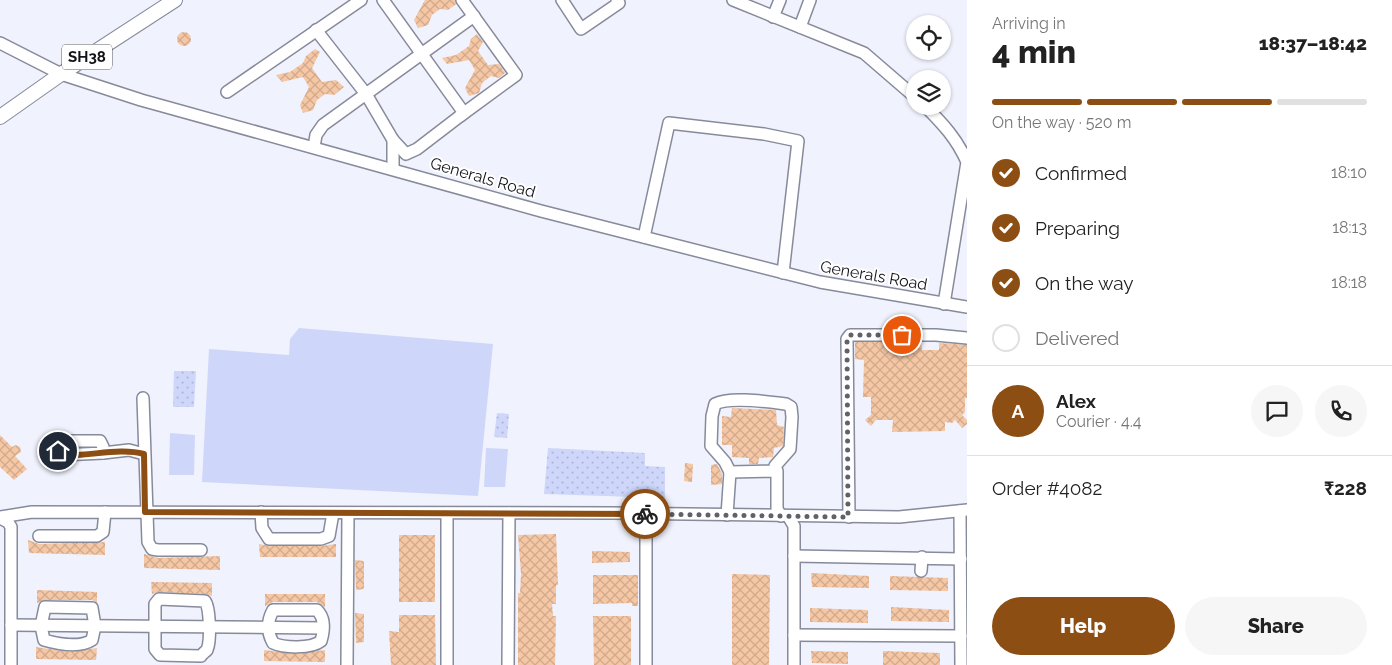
<!DOCTYPE html>
<html lang="en">
<head>
<meta charset="utf-8">
<style>
	:root { --surface:#fff; --page:#f6f6f6; --text:#222; --muted:#767676; --line:#e0e0e0; --accent:#8c4e12 }
	body { margin:0; font-family:Raleway,sans-serif; background:var(--page); color:var(--text); height:100vh; display:flex; flex-direction:column; font-size:19px; white-space:nowrap }
	* { box-sizing:border-box; margin:0 }
	p { font-size:16px; color:var(--muted) }
	.icon { flex:none; width:28px; height:28px; fill:none; stroke:currentColor; stroke-width:2; stroke-linecap:round; stroke-linejoin:round }
	.map { position:relative; flex:1; overflow:hidden }
	.side { display:flex; flex-direction:column; background:var(--surface); width:425px }
	.side>* { flex:none }
	.buttons { position:absolute; left:906px; top:15px; display:grid; gap:10px }
	.buttons a { display:grid; place-items:center; width:45px; height:45px; border-radius:50%; background:var(--surface); box-shadow:0 1px 4px #0004; font-size:25px }
	.pin { position:absolute; display:grid; place-items:center; width:42px; height:42px; color:#fff; margin:-21px; border:2px solid #fff; border-radius:50%; box-shadow:0 1px 5px #0007 }
	.courier { position:absolute; display:grid; place-items:center; width:50px; height:50px; margin:-25px; border:4px solid #8c4e12; border-radius:50%; background:#fff; color:#222; box-shadow:0 1px 6px #0007 }
	.overview em { font-style:normal; font-weight:800 }
	.overview div { display:flex; flex-direction:column-reverse }
	.overview { display:flex; align-items:center; justify-content:space-between; height:85px; padding:0 25px }
	h1 { font-size:32px; font-weight:800; line-height:38px }
	.bar { display:grid; grid-template-columns:repeat(4,1fr); gap:8px 5px; align-content:center; height:60px; padding:0 25px }
	.bar i { height:6px; border-radius:4px; background:var(--line) }
	.bar .on { background:var(--accent) }
	.bar p { grid-column:span 4 }
	.line { display:flex; align-items:center; gap:12px; padding:0 25px; border-top:1px solid var(--line) }
	.line div { flex:1 }
	.round { display:grid; place-items:center; flex:none; width:52px; height:52px; border-radius:26px; background:var(--page) }
	ol { padding:0 25px; list-style:none }
	li { display:flex; align-items:center; gap:15px; height:55px }
	li p { margin-inline-start:auto }
	li .icon { padding:5px; border-radius:50%; background:var(--accent); color:#fff; stroke-width:4 }
	li:last-child { color:var(--muted) }
	li i { width:28px; height:28px; border:2px solid var(--line); border-radius:50% }
	.button { display:flex; gap:10px; margin-top:auto; padding:10px 25px }
	.button a { flex:1; height:58px; border-radius:30px; background:var(--accent); color:#fff; font-size:20px; font-weight:800; line-height:58px; text-align:center }
	.button a+a { background:var(--page); color:var(--text) }
	main { display:flex; flex:1; min-height:0 }
	.map>svg:first-child { display:block }
	.park { fill:url(#park-dots) }
	.garden { fill:#ced7fa }
	.building { fill:url(#building-cross-hatch) }
	.lines { fill:none; stroke-linecap:round; stroke-linejoin:round }
	.minor-casing { stroke:#868a9a; stroke-width:14 }
	.major-casing { stroke:#868a9a; stroke-width:16 }
	.minor { stroke:#fff; stroke-width:11 }
	.major { stroke:#fff; stroke-width:14 }
	.done { stroke:#606169; stroke-width:5; stroke-dasharray:0 9 }
	.route { stroke:#8c4e12; stroke-width:6 }
	.labels { text-anchor:middle; stroke-width:4; stroke-linejoin:round; paint-order:stroke }
	.shield { fill:#fff; stroke:#595a5e; stroke-width:1 }
	.shield-label { font-size:15px; font-weight:bold; fill:#121319 }
	.street-label { font-size:16px; fill:#121319; stroke:#fff }
</style>
</head>
<body>
<main>
<div class="map">
<svg width="967" height="665" viewBox="0 0 967 665">
	<defs>
		<pattern id="park-dots" width="8" height="8" patternUnits="userSpaceOnUse" patternTransform="scale(1.25)"><rect width="8" height="8" fill="#ced7fa"/><path d="M2 2h.1M6 6h.1" fill="none" stroke="#b0b8d6" stroke-width="1.8" stroke-linecap="round"/></pattern>
		<pattern id="building-cross-hatch" width="8" height="8" patternUnits="userSpaceOnUse" patternTransform="scale(1.25)"><rect width="8" height="8" fill="#f5c7a4"/><path d="M0 0l8 8M0 8l8-8" fill="none" stroke="#d1aa8d"/></pattern>
	</defs>
	<rect width="100%" height="100%" fill="#f0f2fd"/>
	<g class="park">
		<polygon points="174,371 196,371 194,407 173,407"/>
		<polygon points="497,413 509,414 507,438 494,437"/>
		<polygon points="548,448 645,453 645,466 665,467 665,498 544,494"/>
	</g>
	<g class="garden">
		<polygon points="299,328 493,344 478,496 202,482 209,349 289,355 290,339"/>
		<polygon points="170,433 195,435 194,475 169,475"/>
		<polygon points="486,448 508,449 505,487 484,487"/>
	</g>
	<g class="building">
		<polygon points="425,0 455,0 456,4 448,10 440,9 432,15 428,25 418,28 414,20"/>
		<circle cx="184" cy="39" r="7"/>
		<polygon points="477,34 483,42 478,51 488,65 499,64 505,73 499,78 491,76 482,83 479,93 469,96 465,88 475,70 469,60 447,64 442,58 456,55 469,46 471,39"/>
		<polygon points="315,49 320,52 312,68 322,82 336,80 344,87 334,95 325,94 317,100 313,110 303,113 300,105 309,87 303,77 282,82 276,75 290,72 303,63 306,56"/>
		<polygon points="855,342 897,342 897,351 913,350 913,342 921,342 922,350 939,350 939,343 967,345 967,398 965,398 965,412 962,415 967,420 967,424 962,428 955,420 952,423 945,422 945,431 892,432 893,420 876,420 871,426 865,420 871,415 871,397 863,397 864,360 855,359"/>
		<polygon points="732,408 776,410 777,425 784,427 783,446 774,448 773,457 759,458 758,464 749,464 749,458 732,457 732,445 722,445 722,416 731,417"/>
		<polygon points="0,435 12,447 16,445 20,447 21,452 15,456 27,469 14,480 0,467"/>
		<polygon points="685,463 693,464 692,482 684,481"/>
		<polygon points="717,464 722,474 722,484 711,485 711,465"/>
		<polygon points="556,534 558,585 556,585 556,604 552,604 553,616 556,616 555,665 518,665 518,593 520,593 521,574 518,535"/>
		<rect x="399" y="535" width="36" height="67"/>
		<polygon points="28,540 39,544 105,542 105,555 29,553"/>
		<polygon points="259,544 269,546 321,546 336,544 336,557 260,557"/>
		<polygon points="592,551 630,552 630,562 592,563"/>
		<polygon points="144,554 158,558 220,556 220,570 144,568"/>
		<polygon points="355,560 364,561 364,589 356,590"/>
		<polygon points="811,573 869,576 869,588 812,587"/>
		<polygon points="732,574 770,575 769,665 732,665"/>
		<polygon points="593,575 638,575 638,606 632,606 632,603 593,604"/>
		<polygon points="890,576 948,578 948,591 890,590"/>
		<polygon points="151,582 212,583 212,596 205,594 159,592 152,594"/>
		<polygon points="37,590 97,592 97,603 92,600 45,600 37,603"/>
		<polygon points="265,594 325,594 325,607 317,602 273,602 265,606"/>
		<polygon points="891,607 949,610 949,622 891,621"/>
		<polygon points="810,608 868,610 868,623 810,622"/>
		<polygon points="355,613 364,614 364,642 356,643"/>
		<polygon points="399,615 435,615 436,665 391,665 389,631 399,632"/>
		<polygon points="593,616 631,616 631,665 594,665"/>
		<polygon points="36,647 69,652 97,648 96,660 36,659"/>
		<polygon points="264,650 297,654 325,650 325,662 264,661"/>
		<polygon points="811,651 848,652 848,664 812,663"/>
		<polygon points="883,651 940,653 940,665 883,665"/>
	</g>
	<g class="lines">
		<g class="minor-casing">
			<g id="minor">
				<polyline points="383,0 464,113 417,149 406,154 393,140"/>
				<polyline points="562,0 581,29 619,3 617,0"/>
				<polyline points="733,0 864,53 915,97"/>
				<polyline points="773,17 780,0"/>
				<polyline points="800,27 810,0"/>
				<polyline points="316,30 366,94 393,140 393,169"/>
				<polyline points="0,43 61,74 141,100 541,211 820,282 967,307"/>
				<polyline points="227,92 361,0"/>
				<path d="M925,106c18,18 32,33 42,56l-23,142"/>
				<polyline points="460,116 516,75 462,0"/>
				<polyline points="314,147 316,135 323,125 474,16"/>
				<polyline points="644,237 669,123 764,134 798,141 783,273"/>
				<polyline points="143,398 148,542 152,549 158,550 201,550"/>
				<polygon points="67,441 100,441 103,447 103,453 62,455 58,451 58,443"/>
				<polyline points="103,453 129,450 144,454"/>
				<path d="M777,471l-47,1 -5,-10 -14,-16 1,-30 3,-12c15,-8 54,-2 71,0l5,3 1,10 -2,32 -15,17 2,5v38l4,7"/>
				<polyline points="960,511 961,665"/>
				<polyline points="261,512 262,528 269,539 321,539 329,536 333,513"/>
				<polyline points="646,514 646,665"/>
				<polyline points="727,515 730,472"/>
				<polyline points="788,516 794,526 794,665"/>
				<polyline points="0,517 32,512 612,513 899,517 967,510"/>
				<polyline points="849,517 847,339 850,335 936,335 967,338"/>
				<polyline points="0,518 8,522 11,527 11,665"/>
				<polyline points="39,536 97,536 103,532 105,512"/>
				<polyline points="794,556 961,559"/>
				<polyline points="921,571 922,557"/>
				<path d="M159,599l46,2c5,7 6,40 2,49 0,0 -6,5 -6,6l-41,-1 -5,-6v-45z"/>
				<path d="M45,607l47,1 3,18 -3,14c-12,8 -34,4 -48,0l-3,-14z"/>
				<path d="M273,610h44c8,8 7,21 4,31 -10,8 -37,7 -48,2 -6,-11 -6,-22 0,-33z"/>
				<polyline points="11,625 322,628"/>
				<polyline points="794,635 961,636"/>
				<polyline points="347,665 348,513"/>
				<polyline points="447,665 447,513"/>
				<polyline points="508,665 509,513"/>
			</g>
		</g>
		<g class="major-casing">
			<polyline id="major" points="0,117 61,74 175,0"/>
		</g>
		<use href="#minor" class="minor"/>
		<use href="#major" class="major"/>
	</g>
	<g class="lines">
		<polyline class="done" points="645,514 848,517 847,339 850,335 902,335"/>
		<path class="route" d="M58,451l4,4c27,2 56,-8 82,-1l1,58 500,2"/>
	</g>
	<g class="labels">
		<rect class="shield" x="62" y="44.5" width="50" height="25" rx="4"/>
		<g class="shield-label">
			<text x="87" y="62">SH38</text>
		</g>
		<g class="street-label">
			<text transform="translate(483 177) rotate(16)" y="6">Generals Road</text>
			<text transform="translate(874 275) rotate(10)" y="6">Generals Road</text>
		</g>
	</g>
</svg>
<div class="buttons">
<a><svg class="icon" aria-label="locate" viewBox="0 0 24 24"><circle cx="12" cy="12" r="6"/><path d="M12 2v4M12 18v4M2 12h4M18 12h4"/></svg></a>
<a><svg class="icon" aria-label="layers" viewBox="0 0 24 24"><path d="M12 4l9 5-9 5-9-5zM3 14l9 5 9-5"/></svg></a>
</div>
<div class="pin" style="left:902px;top:335px;background:#ea580c"><svg class="icon" aria-label="bag" viewBox="0 0 24 24"><path d="M5 8h14l-1 12H6zM9 8a3 3 0 0 1 6 0"/></svg></div>
<div class="pin" style="left:58px;top:451px;background:#1f2937"><svg class="icon" aria-label="home" viewBox="0 0 24 24"><path d="M3 11l9-7 9 7M6 9v11h12V9"/></svg></div>
<div class="courier" style="left:645px;top:514px"><svg class="icon" aria-label="bike" viewBox="0 0 24 24"><circle cx="6" cy="16" r="4"/><circle cx="18" cy="16" r="4"/><path d="M6 16l4-8h5l3 8M10 8l3 8H6M13 5h3"/></svg></div>
</div>
<section class="side">
<div class="overview"><div><h1>4 min</h1><p>Arriving in</p></div><em>18:37–18:42</em></div>
<div class="bar"><i class="on"></i><i class="on"></i><i class="on"></i><i></i><p>On the way · 520 m</p></div>
<ol>
<li><svg class="icon" aria-label="check" viewBox="0 0 24 24"><path d="M5 12l5 5 9-10"/></svg>Confirmed<p>18:10</p></li>
<li><svg class="icon" aria-label="check" viewBox="0 0 24 24"><path d="M5 12l5 5 9-10"/></svg>Preparing<p>18:13</p></li>
<li><svg class="icon" aria-label="check" viewBox="0 0 24 24"><path d="M5 12l5 5 9-10"/></svg>On the way<p>18:18</p></li>
<li><i></i>Delivered</li>
</ol>
<div class="line" style="height:90px"><b class="round" style="background:var(--accent);color:#fff">A</b><div><b>Alex</b><p>Courier · 4.4</p></div><a class="round"><svg class="icon" aria-label="chat" viewBox="0 0 24 24"><path d="M4 5h16v11H9l-5 4z"/></svg></a><a class="round"><svg class="icon" aria-label="phone" viewBox="0 0 24 24"><path d="M5 4h4l2 5-3 2q2 4 5 5l2-3 5 2v4C11 20 4 13 5 4z"/></svg></a></div>
<div class="line" style="height:65px"><div>Order #4082</div><b>₹228</b></div>
<div class="button"><a>Help</a><a>Share</a></div>
</section>
</main>
</body>
</html>
